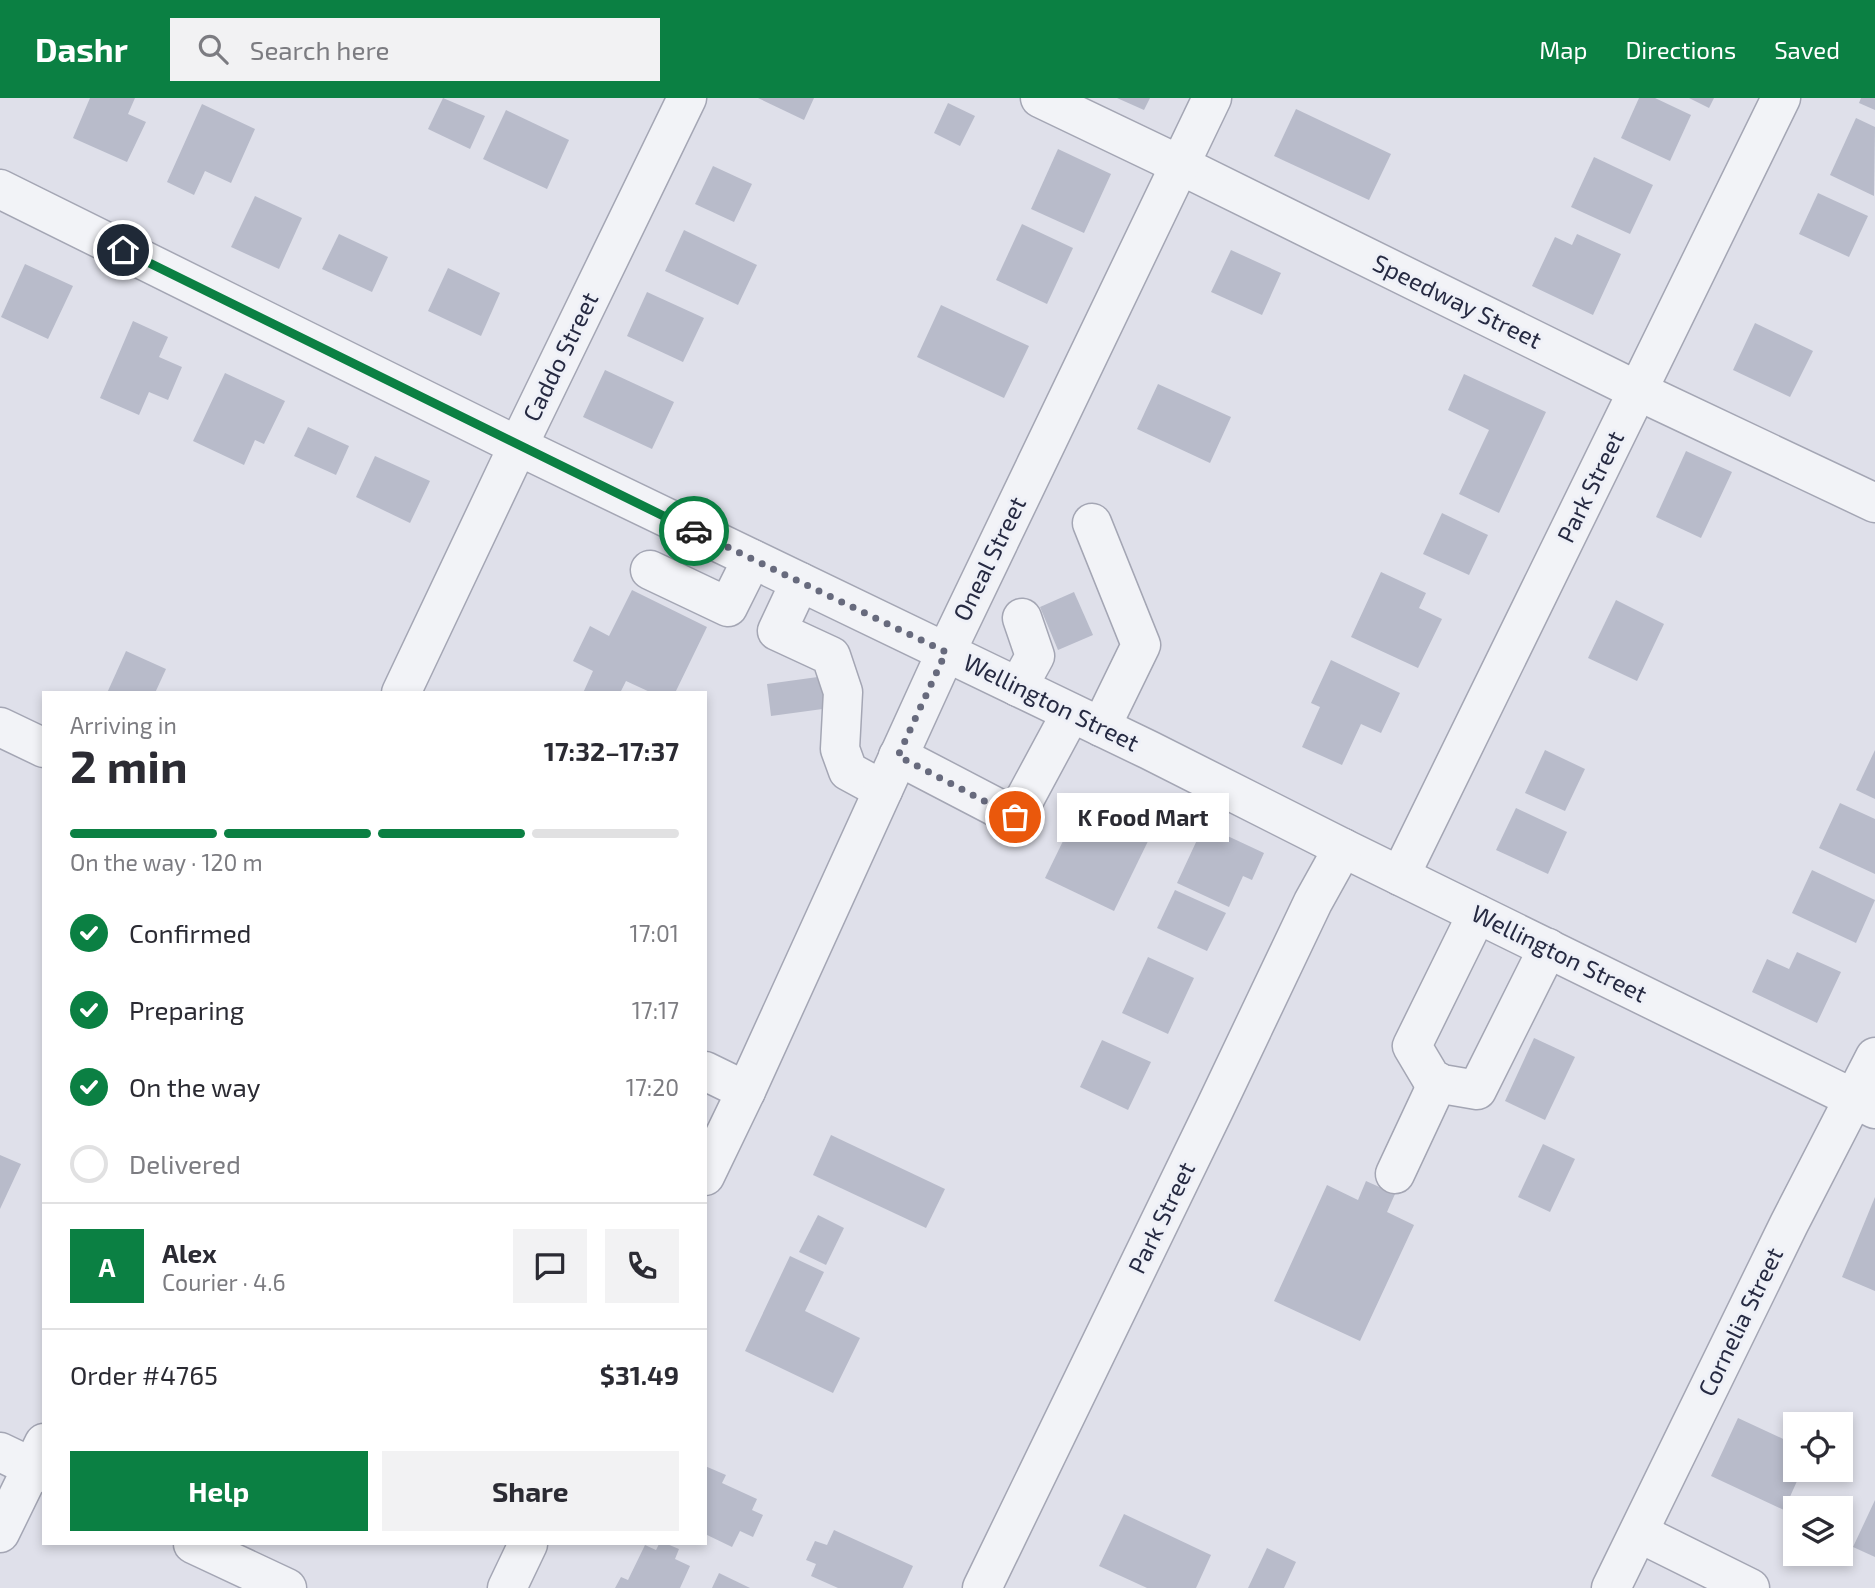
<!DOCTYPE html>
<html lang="en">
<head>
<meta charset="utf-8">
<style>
	:root { --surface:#fff; --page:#f2f2f3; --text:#2b2b33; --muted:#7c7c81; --line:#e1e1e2; --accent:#0b8043 }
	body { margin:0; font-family:"Exo 2",sans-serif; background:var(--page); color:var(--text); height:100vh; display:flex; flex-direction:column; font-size:26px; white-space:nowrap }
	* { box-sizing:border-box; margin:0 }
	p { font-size:23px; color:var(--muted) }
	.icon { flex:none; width:38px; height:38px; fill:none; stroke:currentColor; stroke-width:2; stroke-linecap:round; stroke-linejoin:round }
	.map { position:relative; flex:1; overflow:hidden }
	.sheet { position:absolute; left:42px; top:593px; width:665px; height:854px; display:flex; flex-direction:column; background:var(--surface); border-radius:0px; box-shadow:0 4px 10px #0003 }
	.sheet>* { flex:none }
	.fabs { position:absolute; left:1783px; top:1314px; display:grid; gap:14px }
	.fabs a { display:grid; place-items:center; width:70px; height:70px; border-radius:0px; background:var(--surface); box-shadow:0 4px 10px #0003; font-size:35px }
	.pin { position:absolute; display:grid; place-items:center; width:60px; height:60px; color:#fff; margin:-30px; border:4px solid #fff; border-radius:50%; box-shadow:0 2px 7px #0007 }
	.courier { position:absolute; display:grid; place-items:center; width:70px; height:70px; margin:-35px; border:5px solid #0b8043; border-radius:50%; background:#fff; color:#222; box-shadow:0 2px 9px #0007 }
	.bubble { position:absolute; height:49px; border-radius:0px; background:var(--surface); box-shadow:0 4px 10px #0003; font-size:23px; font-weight:700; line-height:49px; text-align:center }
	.head em { font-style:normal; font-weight:700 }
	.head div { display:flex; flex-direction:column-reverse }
	.head { display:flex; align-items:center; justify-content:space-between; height:119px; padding:0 28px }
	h1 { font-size:46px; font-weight:700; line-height:52px }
	.bar { display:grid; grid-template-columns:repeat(4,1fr); gap:10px 7px; align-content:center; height:84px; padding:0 28px }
	.bar i { height:9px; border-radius:5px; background:var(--line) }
	.bar .active { background:var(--accent) }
	.bar p { grid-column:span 4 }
	.line { display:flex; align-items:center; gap:18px; padding:0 28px; border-top:2px solid var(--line) }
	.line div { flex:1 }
	.round { display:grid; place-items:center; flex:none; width:74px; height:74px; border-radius:0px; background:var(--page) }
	ol { padding:0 28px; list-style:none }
	li { display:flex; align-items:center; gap:21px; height:77px }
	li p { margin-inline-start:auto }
	li .icon { padding:7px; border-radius:50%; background:var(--accent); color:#fff; stroke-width:4 }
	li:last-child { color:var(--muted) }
	li i { width:38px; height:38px; border:4px solid var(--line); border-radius:50% }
	.button { display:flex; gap:14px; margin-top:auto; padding:14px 28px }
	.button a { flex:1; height:80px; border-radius:0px; background:var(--accent); color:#fff; font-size:28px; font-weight:700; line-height:80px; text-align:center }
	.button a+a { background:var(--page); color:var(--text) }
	header { display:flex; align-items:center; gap:42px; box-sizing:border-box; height:98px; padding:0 35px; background:var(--accent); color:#fff }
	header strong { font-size:33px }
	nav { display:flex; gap:38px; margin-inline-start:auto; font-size:24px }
	.search { width:490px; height:63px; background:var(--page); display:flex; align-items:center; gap:18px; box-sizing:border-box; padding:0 24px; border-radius:0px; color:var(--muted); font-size:26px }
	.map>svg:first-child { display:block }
	.building { fill:#b8bbca }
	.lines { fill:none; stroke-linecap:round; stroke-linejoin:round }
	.minor-casing { stroke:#a4a6b4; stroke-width:41 }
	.minor { stroke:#f2f3f7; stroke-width:38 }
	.done { stroke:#676a7d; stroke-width:7; stroke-dasharray:0 12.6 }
	.route { stroke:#0b8043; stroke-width:9 }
	.labels { text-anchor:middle; stroke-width:6; stroke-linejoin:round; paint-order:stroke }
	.street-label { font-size:24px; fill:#262a42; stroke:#eef0f7 }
</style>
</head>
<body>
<header>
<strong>Dashr</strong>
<div class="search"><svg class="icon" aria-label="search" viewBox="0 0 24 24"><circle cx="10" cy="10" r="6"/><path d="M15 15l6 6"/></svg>Search here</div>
<nav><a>Map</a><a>Directions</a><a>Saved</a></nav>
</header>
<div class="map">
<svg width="1875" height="1490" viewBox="0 0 1875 1490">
	<rect width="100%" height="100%" fill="#dfe0ea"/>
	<g class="building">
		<polygon points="90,0 135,0 128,16 146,24 127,64 73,40"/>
		<polygon points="443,0 485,18 470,51 428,31"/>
		<polygon points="758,0 814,0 804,22"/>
		<polygon points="1117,0 1150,0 1144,12"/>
		<polygon points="1639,0 1655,0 1691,17 1670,63 1621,40"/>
		<polygon points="1689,0 1714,0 1709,10"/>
		<polygon points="1861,0 1875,0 1875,12 1859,5"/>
		<polygon points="948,5 975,18 960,48 934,35"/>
		<polygon points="202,6 255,31 231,85 205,73 194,97 167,84"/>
		<polygon points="1296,11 1391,56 1369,102 1274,58"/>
		<polygon points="506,12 569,42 547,91 483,61"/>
		<polygon points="1856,20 1875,29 1874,98 1830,77"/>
		<polygon points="1058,51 1111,76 1084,135 1031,111"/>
		<polygon points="1594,59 1653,87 1630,136 1571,109"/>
		<polygon points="713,68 752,86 734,124 695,106"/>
		<polygon points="1818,95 1868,118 1849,159 1799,136"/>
		<polygon points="255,98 302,120 279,171 231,149"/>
		<polygon points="1022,126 1073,150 1047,206 996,182"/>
		<polygon points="684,132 757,167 738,207 665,173"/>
		<polygon points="339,136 388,159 372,194 322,171"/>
		<polygon points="1577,136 1621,156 1593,217 1532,188 1555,139 1572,147"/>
		<polygon points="1231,152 1281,175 1262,217 1211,194"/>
		<polygon points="25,166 73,188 48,241 1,219"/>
		<polygon points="448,170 500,195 481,238 428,213"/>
		<polygon points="647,194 704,220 683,264 627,238"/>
		<polygon points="941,207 1029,248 1004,300 917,259"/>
		<polygon points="133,223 168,239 159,259 182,269 168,302 149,294 139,317 100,300"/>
		<polygon points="1755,225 1813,253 1790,299 1733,272"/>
		<polygon points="605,272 674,304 652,351 583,319"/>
		<polygon points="225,275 285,303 264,346 255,342 244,367 193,343"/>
		<polygon points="1464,276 1546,314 1499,415 1459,396 1489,332 1448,312"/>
		<polygon points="1158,286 1231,319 1210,365 1137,331"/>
		<polygon points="308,329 349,348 336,377 294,358"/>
		<polygon points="1686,353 1732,374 1701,440 1656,419"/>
		<polygon points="375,358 430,383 410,425 356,399"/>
		<polygon points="1442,415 1488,437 1469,477 1423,456"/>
		<polygon points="1381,474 1426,495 1419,510 1442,521 1418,570 1351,539"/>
		<polygon points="632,492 707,529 675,595 652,595 626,583 620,595 583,595 593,573 573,563 590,528 609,538"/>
		<polygon points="1074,494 1093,537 1058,552 1040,509"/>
		<polygon points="1616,502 1664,526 1637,583 1588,560"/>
		<polygon points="126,553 166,571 155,595 107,595"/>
		<polygon points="1331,562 1400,595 1381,635 1361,626 1342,667 1302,649 1320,609 1311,605"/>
		<polygon points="825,578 830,610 771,618 767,586"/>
		<polygon points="1545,652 1585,671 1565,713 1525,695"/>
		<polygon points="1875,652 1875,701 1856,692"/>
		<polygon points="1082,704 1151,737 1114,813 1045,780"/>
		<polygon points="1840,705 1875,721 1875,776 1819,750"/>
		<polygon points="1516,710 1567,734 1548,776 1496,752"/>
		<polygon points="1204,727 1264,755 1252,782 1243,778 1229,809 1177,785"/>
		<polygon points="1812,772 1875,802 1856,845 1792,815"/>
		<polygon points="1175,792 1226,815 1207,853 1157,830"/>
		<polygon points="1797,854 1841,874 1817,925 1752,894 1767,861 1789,871"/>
		<polygon points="1148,859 1194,880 1168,936 1122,915"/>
		<polygon points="1534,940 1575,959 1545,1022 1505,1003"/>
		<polygon points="1102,942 1151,964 1128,1012 1080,989"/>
		<polygon points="831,1037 945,1091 926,1130 813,1077"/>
		<polygon points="1543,1046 1575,1061 1550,1114 1518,1099"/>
		<polygon points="0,1057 21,1066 0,1111"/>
		<polygon points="1366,1083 1395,1096 1387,1114 1414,1127 1360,1243 1274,1203 1327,1087 1358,1102"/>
		<polygon points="1875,1099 1875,1193 1842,1179"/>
		<polygon points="818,1117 844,1130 826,1167 799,1154"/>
		<polygon points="790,1158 824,1174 805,1213 860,1240 833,1295 745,1253"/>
		<polygon points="1738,1320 1796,1347 1796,1372 1802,1372 1784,1412 1711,1378"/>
		<polygon points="705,1368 726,1377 722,1385 757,1401 752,1412 763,1417 753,1439 740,1433 732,1449 705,1436"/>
		<polygon points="1875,1402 1875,1459 1853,1449"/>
		<polygon points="1124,1416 1211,1457 1196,1490 1147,1490 1099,1468"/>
		<polygon points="834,1432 913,1468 903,1490 838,1490 811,1478 816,1466 806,1462 815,1443 827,1447"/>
		<polygon points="659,1446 667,1446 679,1451 675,1461 690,1468 680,1490 615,1490 621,1479 628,1482 645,1447 656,1452"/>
		<polygon points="1267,1450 1296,1464 1284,1490 1248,1490"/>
		<polygon points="719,1475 750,1490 712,1490"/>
	</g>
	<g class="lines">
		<g class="minor-casing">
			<g id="minor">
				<polyline points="1040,0 1180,67 1638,293 1875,405"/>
				<polyline points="0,91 518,348 1149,652 1343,750 1875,1011"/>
				<polyline points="1092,425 1141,547 1101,629"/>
				<polyline points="650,472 728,509 752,461"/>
				<polyline points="800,484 777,533 831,558 843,594 840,651 848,673 883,692"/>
				<polyline points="1018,589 1035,558 1022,520"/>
				<polyline points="401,595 518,348 687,0"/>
				<polyline points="0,629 44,650"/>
				<polyline points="898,658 1015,719 1071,615"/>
				<polyline points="1400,778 1781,0"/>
				<polyline points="1477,816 1412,948 1431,980 1442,986 1477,992 1548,850"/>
				<polyline points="705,973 746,993"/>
				<polyline points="1395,1076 1438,984"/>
				<polyline points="705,1078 746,993 946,554 1212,0"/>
				<polyline points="0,1354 44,1375"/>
				<polyline points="0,1435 44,1345"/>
				<polyline points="1639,1435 1750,1490"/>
				<polyline points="193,1446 287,1490"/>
				<polyline points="507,1490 528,1446"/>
				<polyline points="982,1490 1215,1010 1313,804 1343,750"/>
				<polyline points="1611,1490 1789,1126 1875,959"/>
			</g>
		</g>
		<use href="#minor" class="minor"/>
	</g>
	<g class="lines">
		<polyline class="done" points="694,433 946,554 898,658 1015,719"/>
		<polyline class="route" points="123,152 694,433"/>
	</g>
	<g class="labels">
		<g class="street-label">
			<text transform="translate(1457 204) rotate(26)" y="8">Speedway Street</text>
			<text transform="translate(561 259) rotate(-64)" y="8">Caddo Street</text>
			<text transform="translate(1591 389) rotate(-64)" y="8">Park Street</text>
			<text transform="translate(990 461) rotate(-64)" y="8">Oneal Street</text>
			<text transform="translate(1051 605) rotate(26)" y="8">Wellington Street</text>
			<text transform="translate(1559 856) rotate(26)" y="8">Wellington Street</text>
			<text transform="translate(1162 1120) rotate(-64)" y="8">Park Street</text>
			<text transform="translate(1741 1224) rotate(-64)" y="8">Cornelia Street</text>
		</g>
	</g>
</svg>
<div class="fabs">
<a><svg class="icon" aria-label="locate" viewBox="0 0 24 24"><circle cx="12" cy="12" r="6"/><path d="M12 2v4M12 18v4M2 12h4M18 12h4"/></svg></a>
<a><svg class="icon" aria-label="layers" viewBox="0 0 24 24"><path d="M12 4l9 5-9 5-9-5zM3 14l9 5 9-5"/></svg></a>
</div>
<div class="pin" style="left:1015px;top:719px;background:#ea580c"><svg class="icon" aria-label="bag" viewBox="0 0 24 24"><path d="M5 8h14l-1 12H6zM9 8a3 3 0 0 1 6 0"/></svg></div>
<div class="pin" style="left:123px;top:152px;background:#1f2937"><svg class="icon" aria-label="home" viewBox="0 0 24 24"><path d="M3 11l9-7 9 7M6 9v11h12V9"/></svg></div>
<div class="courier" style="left:694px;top:433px"><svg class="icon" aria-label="car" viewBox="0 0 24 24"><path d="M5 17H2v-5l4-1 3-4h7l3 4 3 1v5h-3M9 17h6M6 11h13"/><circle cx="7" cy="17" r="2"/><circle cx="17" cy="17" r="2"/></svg></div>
<div class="bubble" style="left:1057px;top:695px;width:172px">K Food Mart</div>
<section class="sheet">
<div class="head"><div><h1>2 min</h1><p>Arriving in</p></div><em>17:32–17:37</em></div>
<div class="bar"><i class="active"></i><i class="active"></i><i class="active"></i><i></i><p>On the way · 120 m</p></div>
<ol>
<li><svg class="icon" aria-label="check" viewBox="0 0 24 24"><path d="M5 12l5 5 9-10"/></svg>Confirmed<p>17:01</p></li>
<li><svg class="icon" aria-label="check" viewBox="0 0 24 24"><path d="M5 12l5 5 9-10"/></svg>Preparing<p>17:17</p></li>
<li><svg class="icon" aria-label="check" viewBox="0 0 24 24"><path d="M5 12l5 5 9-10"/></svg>On the way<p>17:20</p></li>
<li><i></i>Delivered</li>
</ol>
<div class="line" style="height:126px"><b class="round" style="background:var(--accent);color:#fff">A</b><div><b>Alex</b><p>Courier · 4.6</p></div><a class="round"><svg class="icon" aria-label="chat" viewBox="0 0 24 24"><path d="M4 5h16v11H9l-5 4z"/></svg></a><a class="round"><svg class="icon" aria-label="phone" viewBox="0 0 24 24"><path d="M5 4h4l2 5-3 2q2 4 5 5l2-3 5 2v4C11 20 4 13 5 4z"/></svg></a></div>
<div class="line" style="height:91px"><div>Order #4765</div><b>$31.49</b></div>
<div class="button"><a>Help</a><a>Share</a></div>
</section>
</div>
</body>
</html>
